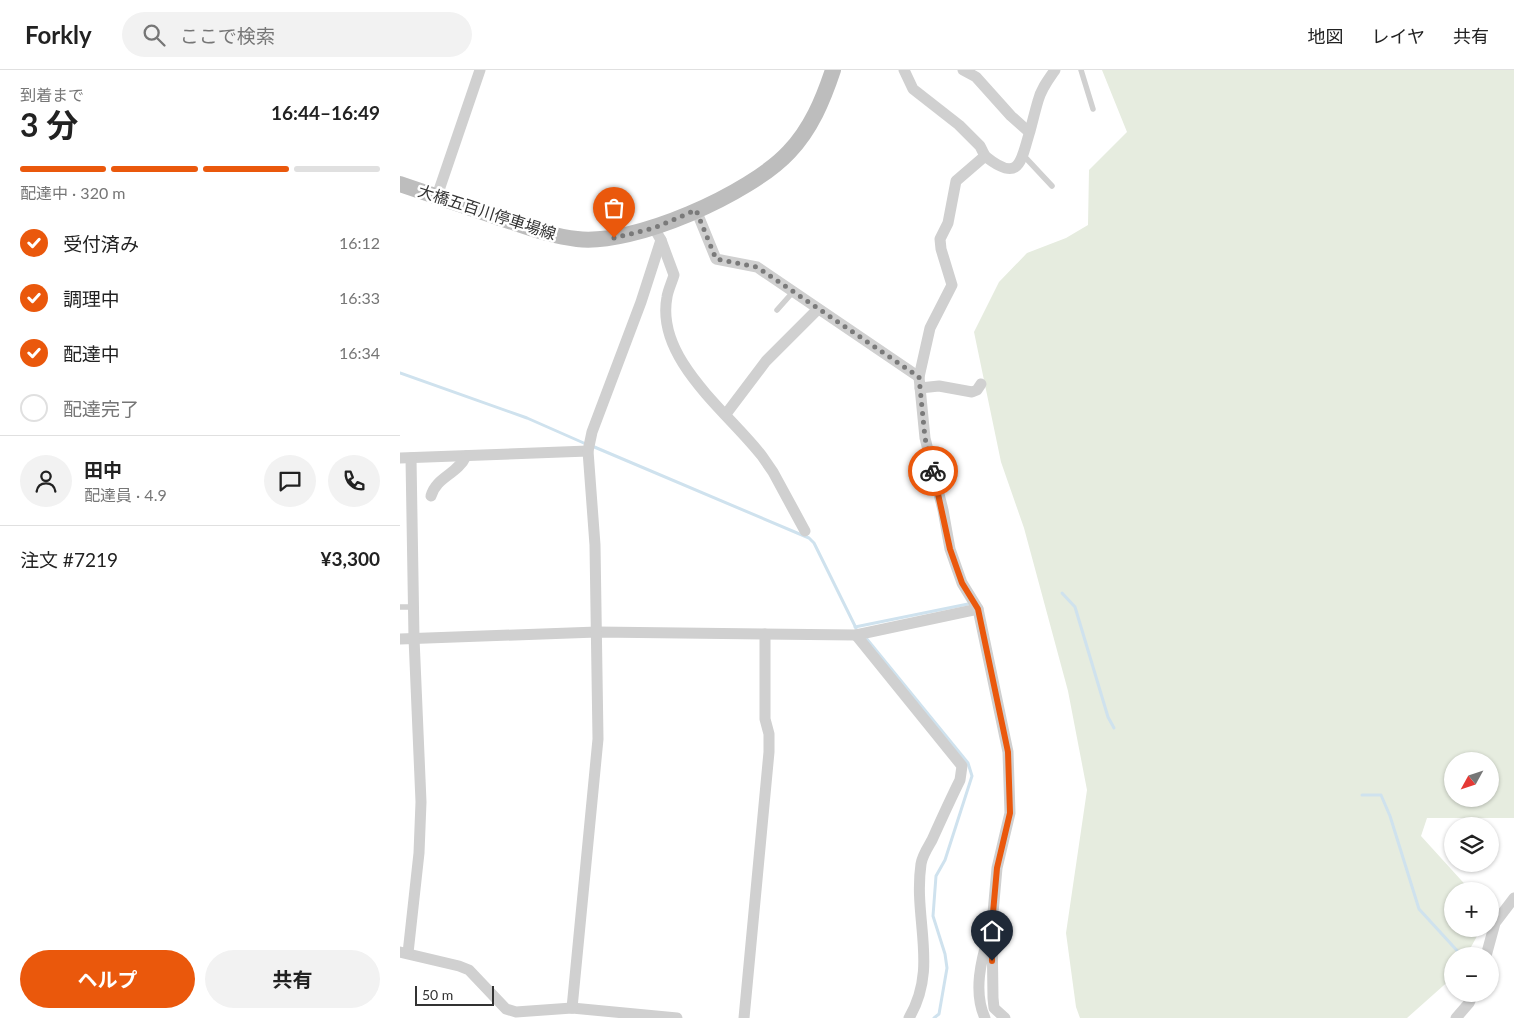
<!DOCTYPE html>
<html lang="ja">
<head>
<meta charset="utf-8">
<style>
	:root { --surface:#fff; --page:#f2f2f2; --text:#222; --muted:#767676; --line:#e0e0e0; --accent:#ea580c }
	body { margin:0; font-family:Lato,"Noto Sans JP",sans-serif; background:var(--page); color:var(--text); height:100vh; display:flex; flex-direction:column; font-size:19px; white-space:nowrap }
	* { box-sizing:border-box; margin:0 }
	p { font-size:16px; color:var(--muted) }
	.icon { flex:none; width:28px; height:28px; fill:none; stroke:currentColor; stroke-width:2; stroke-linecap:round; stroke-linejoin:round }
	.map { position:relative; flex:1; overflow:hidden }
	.drawer { display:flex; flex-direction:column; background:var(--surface); width:400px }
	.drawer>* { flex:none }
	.needle { width:32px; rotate:230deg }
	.fabs { position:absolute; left:1044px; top:682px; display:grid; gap:10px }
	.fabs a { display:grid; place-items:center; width:55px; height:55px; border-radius:50%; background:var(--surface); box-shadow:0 1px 4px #0004; font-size:25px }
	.scale { position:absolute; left:15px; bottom:12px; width:79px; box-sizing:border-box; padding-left:5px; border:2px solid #333; border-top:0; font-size:14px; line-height:18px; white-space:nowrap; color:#333; -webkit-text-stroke:4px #fff; paint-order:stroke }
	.pin { position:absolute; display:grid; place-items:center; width:42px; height:42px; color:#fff; margin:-51px -21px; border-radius:50% 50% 50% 0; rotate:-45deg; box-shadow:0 0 5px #0007 }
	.pin .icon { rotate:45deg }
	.courier { position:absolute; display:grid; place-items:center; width:50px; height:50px; margin:-25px; border:4px solid #ea580c; border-radius:50%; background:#fff; color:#222; box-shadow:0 1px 6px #0007 }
	.overview em { font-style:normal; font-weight:700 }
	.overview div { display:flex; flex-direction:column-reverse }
	.overview { display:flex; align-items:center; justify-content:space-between; height:85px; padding:0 20px }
	h1 { font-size:32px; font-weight:700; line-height:38px }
	.bar { display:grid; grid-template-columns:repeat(4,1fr); gap:8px 5px; align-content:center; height:60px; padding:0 20px }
	.bar i { height:6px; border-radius:4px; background:var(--line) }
	.bar .active { background:var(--accent) }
	.bar p { grid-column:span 4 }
	.line { display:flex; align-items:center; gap:12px; padding:0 20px; border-top:1px solid var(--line) }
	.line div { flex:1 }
	.round { display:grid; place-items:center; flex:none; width:52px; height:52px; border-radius:26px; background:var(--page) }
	ol { padding:0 20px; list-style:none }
	li { display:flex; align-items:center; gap:15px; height:55px }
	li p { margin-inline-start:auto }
	li .icon { padding:5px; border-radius:50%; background:var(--accent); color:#fff; stroke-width:4 }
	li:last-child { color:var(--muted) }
	li i { width:28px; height:28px; border:2px solid var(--line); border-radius:50% }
	.action { display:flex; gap:10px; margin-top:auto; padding:10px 20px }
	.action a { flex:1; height:58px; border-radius:30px; background:var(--accent); color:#fff; font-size:20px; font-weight:700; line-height:58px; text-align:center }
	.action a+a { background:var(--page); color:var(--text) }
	header { display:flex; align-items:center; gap:30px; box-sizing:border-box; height:70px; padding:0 25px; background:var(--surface); border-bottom:1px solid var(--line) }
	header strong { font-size:24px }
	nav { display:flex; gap:28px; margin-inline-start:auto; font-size:18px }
	.search { width:350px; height:45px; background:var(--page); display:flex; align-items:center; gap:12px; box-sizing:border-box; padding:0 18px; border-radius:28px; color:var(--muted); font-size:19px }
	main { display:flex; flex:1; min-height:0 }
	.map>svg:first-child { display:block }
	.green { fill:#e6ecdf; fill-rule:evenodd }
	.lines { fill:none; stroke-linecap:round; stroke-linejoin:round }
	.stream { stroke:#cfe2ee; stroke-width:3 }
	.service { stroke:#d0d0d0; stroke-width:5.5 }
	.minor { stroke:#d0d0d0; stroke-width:11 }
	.secondary { stroke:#bdbdbd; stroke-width:16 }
	.done { stroke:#7a7a7a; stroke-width:5; stroke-dasharray:0 9 }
	.route { stroke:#ea580c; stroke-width:6 }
	.labels { text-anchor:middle; stroke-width:5; stroke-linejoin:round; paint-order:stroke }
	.street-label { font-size:16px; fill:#333; stroke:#fff }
</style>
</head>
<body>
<header>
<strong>Forkly</strong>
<div class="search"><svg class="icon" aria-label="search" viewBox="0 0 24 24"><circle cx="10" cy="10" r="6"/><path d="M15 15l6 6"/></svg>ここで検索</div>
<nav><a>地図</a><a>レイヤ</a><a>共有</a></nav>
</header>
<main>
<section class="drawer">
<div class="overview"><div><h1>3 分</h1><p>到着まで</p></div><em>16:44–16:49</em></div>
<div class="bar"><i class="active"></i><i class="active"></i><i class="active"></i><i></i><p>配達中 · 320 m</p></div>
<ol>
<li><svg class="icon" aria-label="check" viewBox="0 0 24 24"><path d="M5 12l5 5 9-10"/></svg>受付済み<p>16:12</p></li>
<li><svg class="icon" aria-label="check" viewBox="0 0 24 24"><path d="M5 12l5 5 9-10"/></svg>調理中<p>16:33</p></li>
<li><svg class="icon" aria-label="check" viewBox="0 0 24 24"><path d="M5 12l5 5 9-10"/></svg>配達中<p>16:34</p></li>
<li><i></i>配達完了</li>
</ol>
<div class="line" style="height:90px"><a class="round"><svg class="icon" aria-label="person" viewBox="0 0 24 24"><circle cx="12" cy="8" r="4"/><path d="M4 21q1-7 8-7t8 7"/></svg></a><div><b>田中</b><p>配達員 · 4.9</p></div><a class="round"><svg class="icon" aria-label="chat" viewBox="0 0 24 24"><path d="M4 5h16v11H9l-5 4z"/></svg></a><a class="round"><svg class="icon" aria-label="phone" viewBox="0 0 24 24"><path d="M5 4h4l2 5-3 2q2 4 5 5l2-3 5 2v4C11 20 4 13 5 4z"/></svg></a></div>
<div class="line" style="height:65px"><div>注文 #7219</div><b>¥3,300</b></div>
<div class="action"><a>ヘルプ</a><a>共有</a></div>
</section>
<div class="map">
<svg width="1114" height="948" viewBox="0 0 1114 948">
	<rect width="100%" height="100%" fill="#fff"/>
	<path class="green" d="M702,0h412v748h-87l-6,18 50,55h-19v38h29l-15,27h-14v22l-45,40h-327l-4,-11 -10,-74 21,-143 -19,-99 -44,-163 -23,-66 -27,-130 25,-50 28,-29 39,-15 22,-13 1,-55 38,-38zM1052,691h38v38h-38z"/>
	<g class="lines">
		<g class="stream">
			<polyline points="0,303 127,348 186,374"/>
			<polyline points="192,376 409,468 414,473 456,558"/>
			<polyline points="662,523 675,537 708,647 714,658"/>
			<polyline points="455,557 568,534"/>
			<polyline points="466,568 568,693 572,706 545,790 536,806 533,846 545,884 547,898 539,944 534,948"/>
			<polyline points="962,725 981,725 990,746 1019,839 1062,886"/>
		</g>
		<g class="service">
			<polyline points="681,0 693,39"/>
			<polyline points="624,86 652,116"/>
			<polyline points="377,240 393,222"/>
			<polyline points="0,537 13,537"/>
		</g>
		<g class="minor">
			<polyline points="504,0 513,19 559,55 580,76 585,86"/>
			<polyline points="563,0 576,7 611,46 629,62"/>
			<polyline points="37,126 80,0"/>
			<polyline points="296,140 316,189 357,197 519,307"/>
			<path d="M261,170l13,35c-2,7 -6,15 -7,22 -12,62 61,115 95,159l11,16 32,59"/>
			<polyline points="520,318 539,316 572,322 577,320 581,314"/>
			<polyline points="326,344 366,291 418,239"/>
			<polyline points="0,388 188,381"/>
			<path d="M31,426c5,-19 27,-22 35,-40"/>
			<path d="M456,565l106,131 -2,14c-10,20 -19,40 -28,60 -4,7 -10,16 -11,24 -8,56 18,103 -12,154"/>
			<polyline points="0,569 197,562 456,565 578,539"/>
			<polyline points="0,882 59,896 69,900 106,939 116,942 172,938 277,948"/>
			<polyline points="8,883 19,783 21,732 14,568 11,388"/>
			<polyline points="1086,886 1095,853 1114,828"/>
			<polyline points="172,938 198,669 195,475 188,381 192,362 241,232 261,170 254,158"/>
			<polyline points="344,948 369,682 369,664 365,649 365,564"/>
			<path d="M585,948c-12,-26 -4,-58 4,-84"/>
			<path d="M605,948l-11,-10 -1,-10 -1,-74 5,-56 13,-55 -2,-61 -30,-143 -16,-26 -12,-34 -7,-39 -18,-72 -6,-61 11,-49 22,-43 -11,-36 -1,-10 8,-16 8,-42 29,-25c36,29 36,3 45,-25 3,-11 5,-20 8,-30 3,-12 10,-21 17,-31"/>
			<polyline points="1056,948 1069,933 1073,924"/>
		</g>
		<path class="secondary" d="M0,114c32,11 64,22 97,33 26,8 52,19 80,22 56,7 173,-45 212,-87 22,-23 34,-52 44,-82"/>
	</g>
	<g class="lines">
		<polyline class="done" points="214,168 254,158 296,140 316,189 357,197 519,307 525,368 533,401"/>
		<polyline class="route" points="533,401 550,479 562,513 578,539 608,682 610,743 597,798 592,854 592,891"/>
	</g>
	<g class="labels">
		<g class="street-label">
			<text transform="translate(87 142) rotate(18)" y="6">大橋五百川停車場線</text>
		</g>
	</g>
</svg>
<div class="fabs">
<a><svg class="needle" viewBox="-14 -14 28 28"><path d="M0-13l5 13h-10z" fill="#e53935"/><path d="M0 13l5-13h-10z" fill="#767676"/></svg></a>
<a><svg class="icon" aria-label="layers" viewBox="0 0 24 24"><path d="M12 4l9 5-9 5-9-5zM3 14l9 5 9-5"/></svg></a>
<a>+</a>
<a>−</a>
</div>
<div class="scale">50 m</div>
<div class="pin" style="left:214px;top:168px;background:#ea580c"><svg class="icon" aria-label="bag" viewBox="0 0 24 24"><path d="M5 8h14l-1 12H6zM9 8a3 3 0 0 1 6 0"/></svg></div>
<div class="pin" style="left:592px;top:891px;background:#1f2937"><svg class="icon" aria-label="home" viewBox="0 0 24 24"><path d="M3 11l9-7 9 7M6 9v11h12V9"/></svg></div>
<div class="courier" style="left:533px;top:401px"><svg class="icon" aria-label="bike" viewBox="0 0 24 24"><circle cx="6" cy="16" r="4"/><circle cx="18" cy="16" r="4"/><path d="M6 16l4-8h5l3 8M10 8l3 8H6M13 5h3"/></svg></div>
</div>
</main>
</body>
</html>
